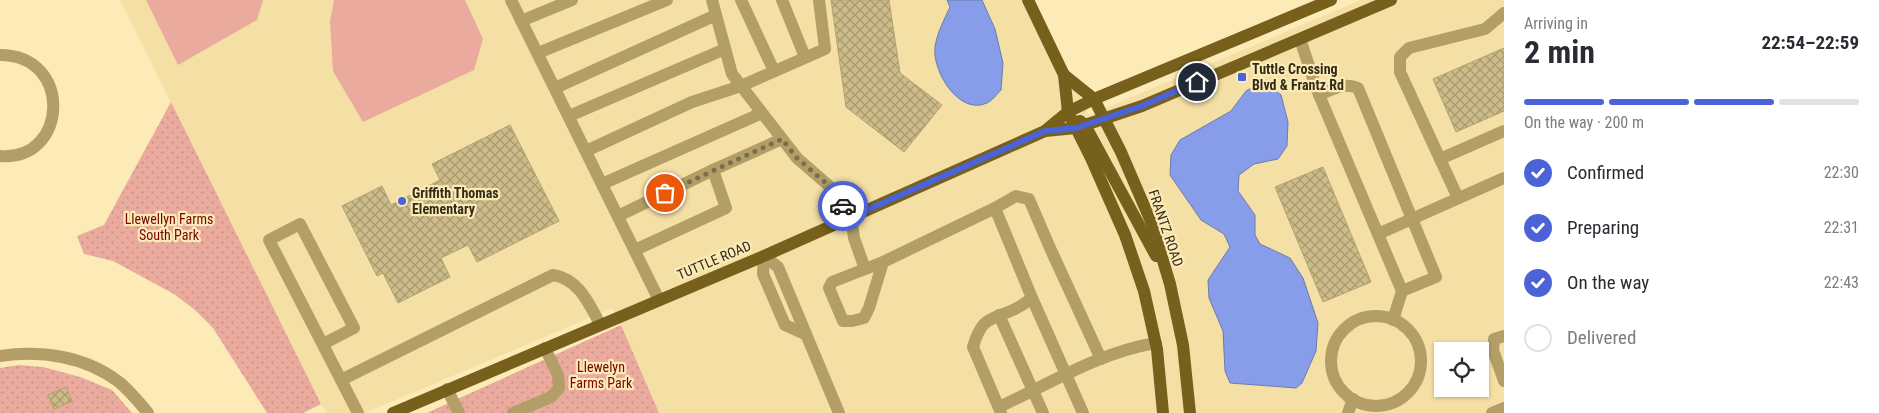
<!DOCTYPE html>
<html lang="en">
<head>
<meta charset="utf-8">
<style>
	:root { --surface:#fff; --page:#f2f2f3; --text:#2b2b33; --muted:#7c7c81; --line:#e1e1e2; --accent:#4b63d7 }
	body { margin:0; font-family:"Roboto Condensed",sans-serif; background:var(--page); color:var(--text); height:100vh; display:flex; flex-direction:column; font-size:19px; white-space:nowrap }
	* { box-sizing:border-box; margin:0 }
	p { font-size:16px; color:var(--muted) }
	.icon { flex:none; width:28px; height:28px; fill:none; stroke:currentColor; stroke-width:2; stroke-linecap:round; stroke-linejoin:round }
	.map { position:relative; flex:1; overflow:hidden }
	.details { display:flex; flex-direction:column; background:var(--surface); width:375px }
	.details>* { flex:none }
	.buttons { position:absolute; left:1434px; top:342px; display:grid; gap:10px }
	.buttons a { display:grid; place-items:center; width:55px; height:55px; border-radius:0px; background:var(--surface); box-shadow:0 1px 4px #0004; font-size:25px }
	.pin { position:absolute; display:grid; place-items:center; width:42px; height:42px; color:#fff; margin:-21px; border:2px solid #fff; border-radius:50%; box-shadow:0 1px 5px #0007 }
	.courier { position:absolute; display:grid; place-items:center; width:50px; height:50px; margin:-25px; border:4px solid #4b63d7; border-radius:50%; background:#fff; color:#222; box-shadow:0 1px 6px #0007 }
	.overview em { font-style:normal; font-weight:700 }
	.overview div { display:flex; flex-direction:column-reverse }
	.overview { display:flex; align-items:center; justify-content:space-between; height:85px; padding:0 20px }
	h1 { font-size:32px; font-weight:700; line-height:38px }
	.bar { display:grid; grid-template-columns:repeat(4,1fr); gap:8px 5px; align-content:center; height:60px; padding:0 20px }
	.bar i { height:6px; border-radius:4px; background:var(--line) }
	.bar .on { background:var(--accent) }
	.bar p { grid-column:span 4 }
	ol { padding:0 20px; list-style:none }
	li { display:flex; align-items:center; gap:15px; height:55px }
	li p { margin-inline-start:auto }
	li .icon { padding:5px; border-radius:50%; background:var(--accent); color:#fff; stroke-width:4 }
	li:last-child { color:var(--muted) }
	li i { width:28px; height:28px; border:2px solid var(--line); border-radius:50% }
	main { display:flex; flex:1; min-height:0 }
	.map>svg:first-child { display:block }
	.built { fill:#f4dfa4; fill-rule:evenodd }
	.green { fill:#eaaa9e }
	.park { fill:url(#park-dots) }
	.water { fill:#879de9; stroke:#6e7baa }
	.building { fill:url(#building-cross-hatch); stroke:#b3a271 }
	.lines { fill:none; stroke-linecap:round; stroke-linejoin:round }
	.minor { stroke:#b29e66; stroke-width:12 }
	.major { stroke:#76601c; stroke-width:12 }
	.done { stroke:#796e4f; stroke-width:5; stroke-dasharray:0 9 }
	.route { stroke:#4b63d7; stroke-width:6 }
	.poi-dot { fill:#4b63d7; stroke:#fceab7; stroke-width:2 }
	.labels { text-anchor:middle; stroke-width:4.5; stroke-linejoin:round; paint-order:stroke }
	.poi-label { font-size:14px; font-weight:bold; fill:#322b17; stroke:#fceab7; text-anchor:start }
	.park-label { font-size:14px; fill:#760400; stroke:#fceab7 }
	.street-label { font-size:14px; fill:#322b17; stroke:#fceab7 }
</style>
</head>
<body>
<main>
<div class="map">
<svg width="1504" height="413" viewBox="0 0 1504 413">
	<defs>
		<pattern id="park-dots" width="8" height="8" patternUnits="userSpaceOnUse" patternTransform="scale(1.25)"><rect width="8" height="8" fill="#eaaa9e"/><path d="M2 2h.1M6 6h.1" fill="none" stroke="#c99287" stroke-width="1.8" stroke-linecap="round"/></pattern>
		<pattern id="building-cross-hatch" width="8" height="8" patternUnits="userSpaceOnUse" patternTransform="scale(1.25)"><rect width="8" height="8" fill="#cdbc8a"/><path d="M0 0l8 8M0 8l8-8" fill="none" stroke="#a79970"/></pattern>
	</defs>
	<rect width="100%" height="100%" fill="#fceab7"/>
	<path class="built" d="M120,0h913l56,115 272,-115h143v413h-845l-46,-105 -248,105h-38l-6,-9zM1442,351h38v38h-38z"/>
	<g class="green">
		<polygon points="146,0 263,0 257,20 178,65"/>
		<polygon points="334,0 465,0 483,39 474,70 363,122 333,71 330,21"/>
	</g>
	<g class="park">
		<polygon points="171,102 321,404 303,413 267,413 213,328 195,310 174,294 113,261 84,254 77,236 104,225"/>
		<polygon points="621,325 659,413 427,413 453,401"/>
		<polygon points="19,365 43,367 80,377 112,390 132,413 0,413 0,368"/>
	</g>
	<g class="water">
		<path d="M947,0h35l13,29 8,34 -2,27c-4,4 -9,11 -14,13 -28,13 -55,-32 -52,-56 2,-14 9,-27 15,-40z"/>
		<polygon points="1267,84 1281,95 1288,122 1287,146 1278,159 1254,164 1239,175 1238,191 1255,215 1255,235 1260,244 1290,258 1303,278 1318,323 1316,351 1302,383 1296,388 1230,383 1225,371 1223,331 1209,298 1208,280 1230,247 1224,234 1201,220 1170,175 1171,155 1180,140 1231,111 1246,91 1253,87"/>
	</g>
	<g class="building">
		<polygon points="831,0 889,0 900,73 942,105 904,152 846,107"/>
		<polygon points="1504,48 1504,111 1456,132 1433,79"/>
		<polygon points="510,125 559,221 477,262 468,245 441,258 450,277 398,303 383,273 377,276 342,206 382,186 391,205 440,180 432,164"/>
		<polygon points="1323,167 1371,282 1323,302 1275,187"/>
		<polygon points="66,387 72,401 54,409 48,395"/>
	</g>
	<g class="lines">
		<g class="minor">
			<polyline points="511,0 659,300"/>
			<polyline points="712,0 732,74 797,158 828,185 851,217 854,238 865,269"/>
			<polyline points="741,0 774,71"/>
			<polyline points="782,0 805,57"/>
			<polyline points="521,21 572,0"/>
			<polyline points="1300,39 1317,90 1402,291 1393,320"/>
			<polyline points="538,53 667,0"/>
			<path d="M0,55c74,0 68,107 0,101"/>
			<polyline points="555,88 716,15"/>
			<path d="M1319,95c14,-6 25,-13 39,-7l78,189 -34,14"/>
			<polyline points="569,116 725,49"/>
			<polyline points="586,151 692,102 741,86 825,49 819,0"/>
			<polyline points="1440,159 1400,72 1400,57 1409,48 1485,29 1504,13"/>
			<polyline points="602,184 762,113"/>
			<polyline points="1458,198 1440,159 1504,131"/>
			<path d="M995,208l37,90c-5,4 -11,8 -17,11 -25,12 -33,7 -42,38l28,66"/>
			<polyline points="618,216 713,170"/>
			<polyline points="1378,234 1504,178"/>
			<polyline points="635,250 726,208 713,170 782,139"/>
			<polyline points="764,256 778,267 839,413"/>
			<polyline points="764,256 763,274 785,325 805,334"/>
			<polyline points="883,262 869,308 864,318 852,321 843,321 829,288 832,282 883,262 995,208 1016,196 1029,199 1050,248 1101,359"/>
			<polyline points="1032,298 1083,413"/>
			<polyline points="999,315 1043,413"/>
			<circle cx="1376" cy="361" r="45"/>
			<polyline points="1504,336 1494,339 1493,350 1504,381"/>
			<polyline points="323,344 354,328 300,224 269,240 358,413"/>
			<path d="M0,356c41,-6 85,0 119,26 11,9 20,20 29,31"/>
			<path d="M341,380l212,-105c26,4 36,29 47,49"/>
			<polyline points="447,389 459,413"/>
			<path d="M999,407c50,-23 101,-55 157,-64"/>
			<polyline points="513,413 551,397 559,388 558,375 545,348"/>
			<polyline points="1348,413 1353,399"/>
			<polyline points="1492,413 1504,408"/>
		</g>
		<g class="major">
			<polyline points="1028,0 1064,75 1068,112 1091,158 1125,235 1144,291 1157,349 1163,413"/>
			<polyline points="1064,75 1094,99 1121,152 1152,224 1170,284 1183,345 1190,413"/>
			<polyline points="1080,121 1085,125 1156,256"/>
			<polyline points="1045,131 1076,128 1142,106 1391,0"/>
			<polyline points="393,413 764,256 1045,131 1068,112 1094,99 1331,0"/>
		</g>
	</g>
	<g class="lines">
		<polyline class="done" points="665,193 782,139 797,158 828,185 843,206"/>
		<polyline class="route" points="843,206 851,217 1045,131 1076,128 1142,106 1197,82"/>
	</g>
	<g class="poi-dot">
		<rect x="1237" y="72" width="10" height="10" rx="2.5"/>
		<circle cx="402" cy="201" r="5"/>
	</g>
	<g class="labels">
		<g class="poi-label">
			<text x="1252" y="74">Tuttle Crossing<tspan x="1252" dy="16">Blvd &amp; Frantz Rd</tspan></text>
			<text x="412" y="198">Griffith Thomas<tspan x="412" dy="16">Elementary</tspan></text>
		</g>
		<g class="park-label">
			<text x="169" y="224">Llewellyn Farms<tspan x="169" dy="16">South Park</tspan></text>
			<text x="601" y="372">Llewelyn<tspan x="601" dy="16">Farms Park</tspan></text>
		</g>
		<g class="street-label">
			<text transform="translate(1166 228) rotate(71)" y="5">FRANTZ ROAD</text>
			<text transform="translate(714 260) rotate(-23)" y="5">TUTTLE ROAD</text>
		</g>
	</g>
</svg>
<div class="buttons">
<a><svg class="icon" aria-label="locate" viewBox="0 0 24 24"><circle cx="12" cy="12" r="6"/><path d="M12 2v4M12 18v4M2 12h4M18 12h4"/></svg></a>
</div>
<div class="pin" style="left:665px;top:193px;background:#ea580c"><svg class="icon" aria-label="bag" viewBox="0 0 24 24"><path d="M5 8h14l-1 12H6zM9 8a3 3 0 0 1 6 0"/></svg></div>
<div class="pin" style="left:1197px;top:82px;background:#1f2937"><svg class="icon" aria-label="home" viewBox="0 0 24 24"><path d="M3 11l9-7 9 7M6 9v11h12V9"/></svg></div>
<div class="courier" style="left:843px;top:206px"><svg class="icon" aria-label="car" viewBox="0 0 24 24"><path d="M5 17H2v-5l4-1 3-4h7l3 4 3 1v5h-3M9 17h6M6 11h13"/><circle cx="7" cy="17" r="2"/><circle cx="17" cy="17" r="2"/></svg></div>
</div>
<section class="details">
<div class="overview"><div><h1>2 min</h1><p>Arriving in</p></div><em>22:54–22:59</em></div>
<div class="bar"><i class="on"></i><i class="on"></i><i class="on"></i><i></i><p>On the way · 200 m</p></div>
<ol>
<li><svg class="icon" aria-label="check" viewBox="0 0 24 24"><path d="M5 12l5 5 9-10"/></svg>Confirmed<p>22:30</p></li>
<li><svg class="icon" aria-label="check" viewBox="0 0 24 24"><path d="M5 12l5 5 9-10"/></svg>Preparing<p>22:31</p></li>
<li><svg class="icon" aria-label="check" viewBox="0 0 24 24"><path d="M5 12l5 5 9-10"/></svg>On the way<p>22:43</p></li>
<li><i></i>Delivered</li>
</ol>
</section>
</main>
</body>
</html>
